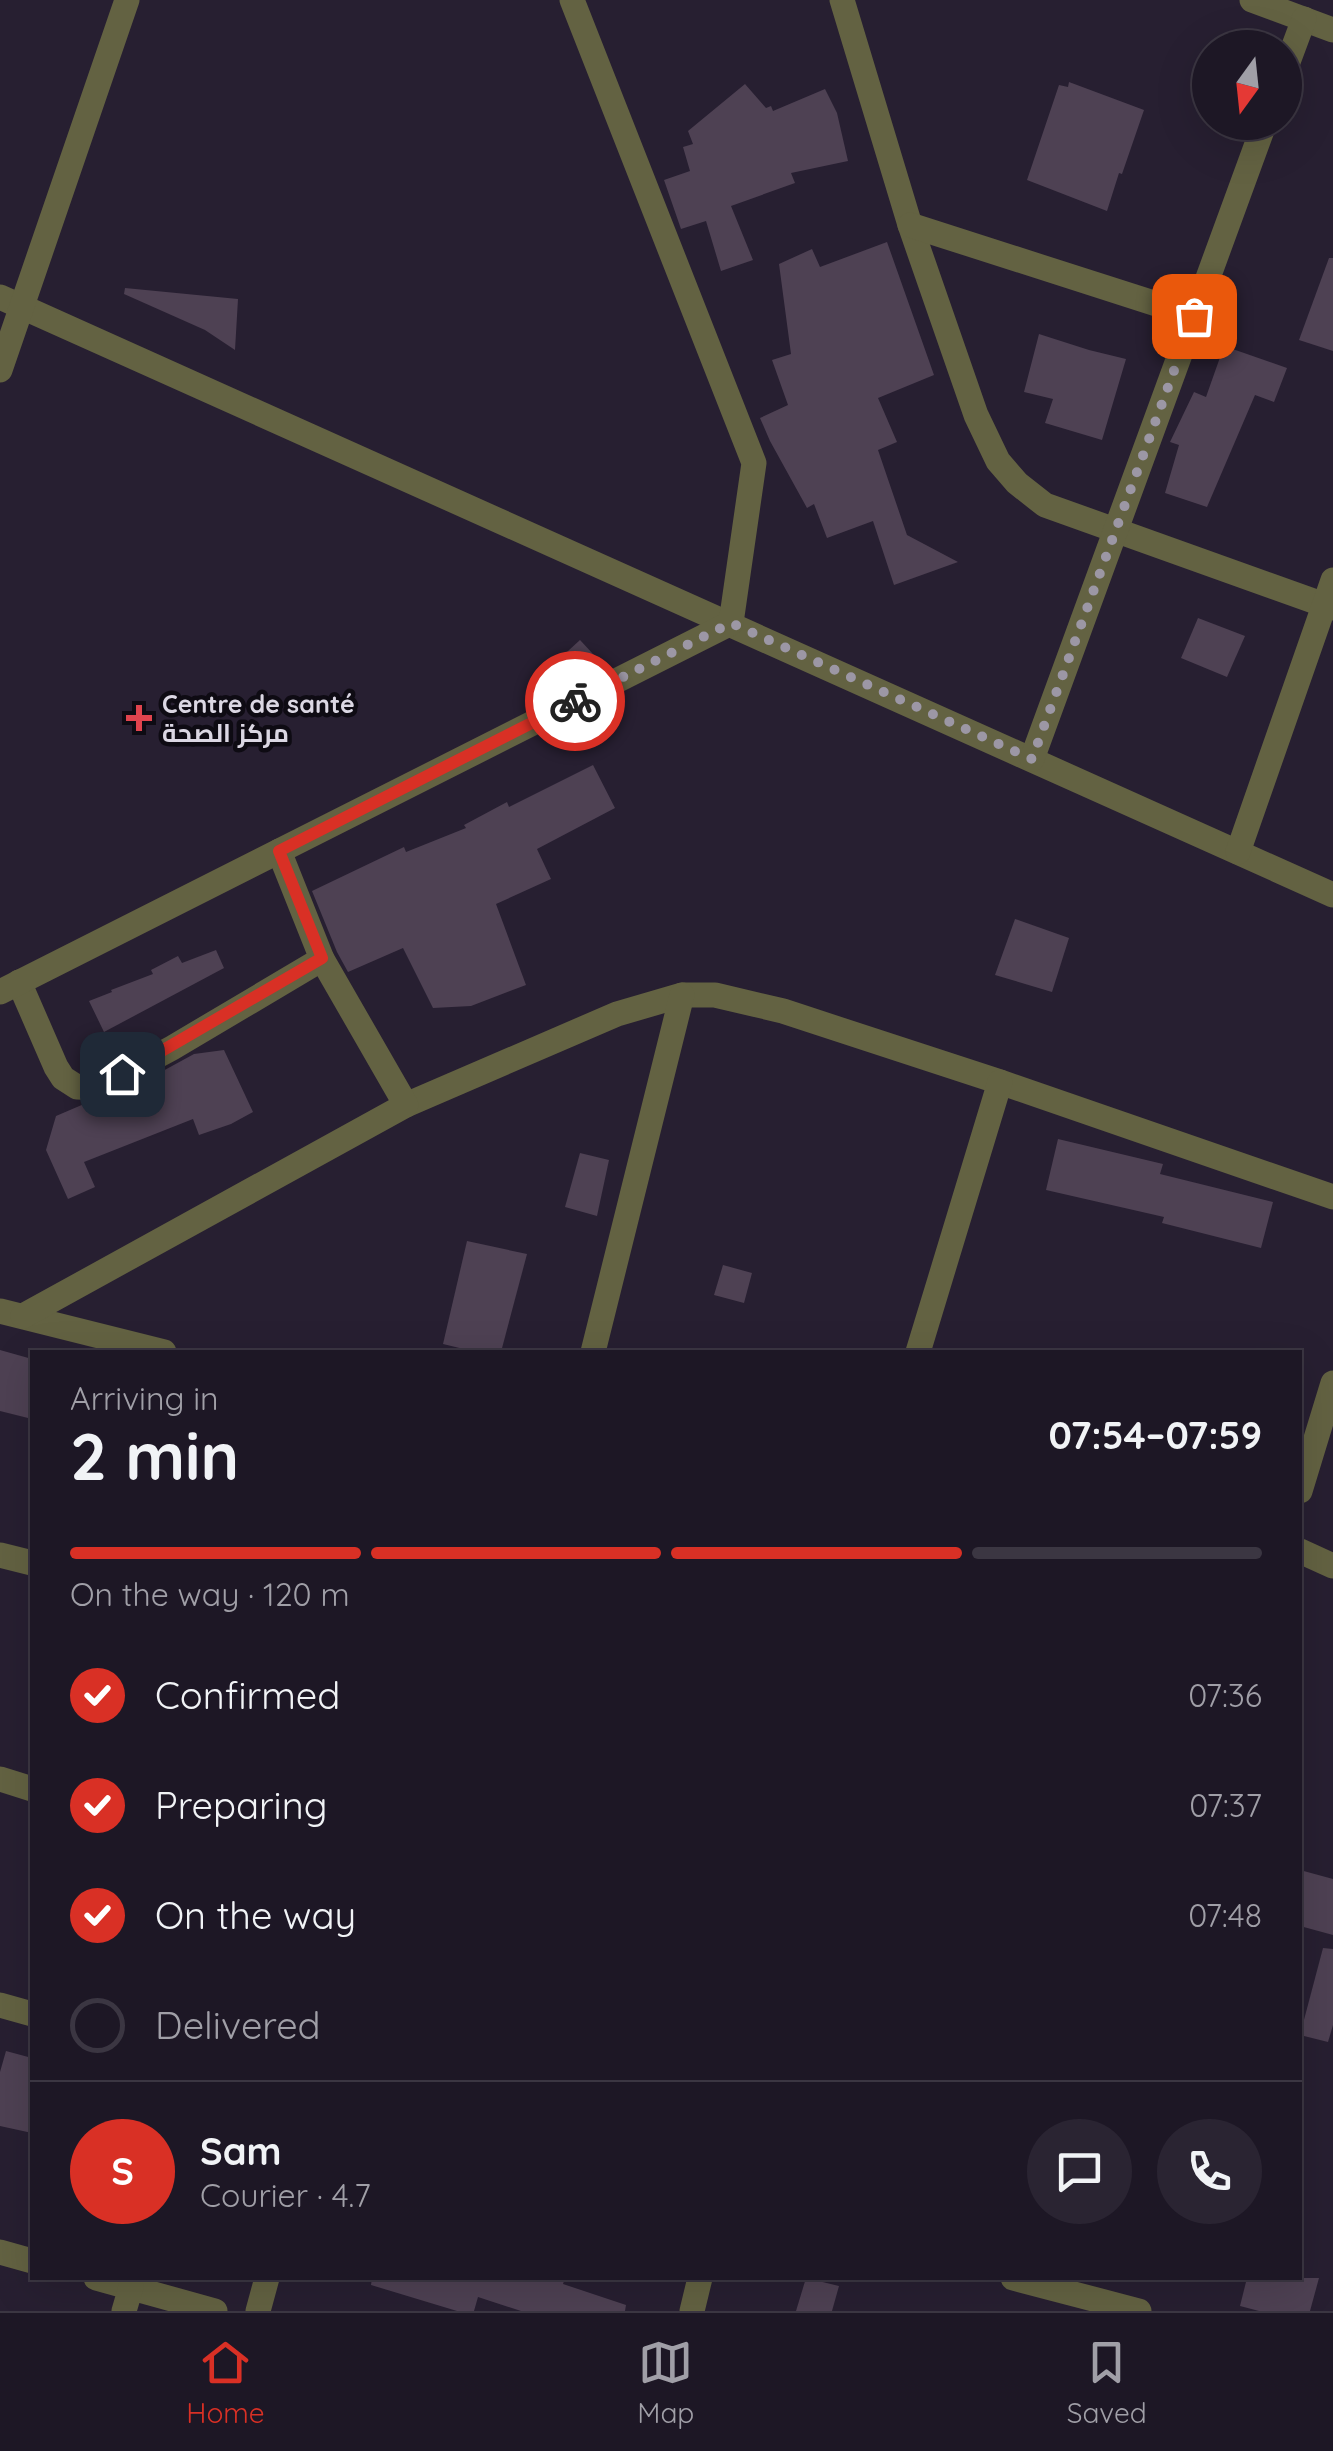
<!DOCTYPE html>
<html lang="en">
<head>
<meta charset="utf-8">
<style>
	:root { --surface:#1d1725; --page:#2a2432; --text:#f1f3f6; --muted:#a09fa7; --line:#3b3642; --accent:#d93025 }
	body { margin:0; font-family:Quicksand,Cairo,sans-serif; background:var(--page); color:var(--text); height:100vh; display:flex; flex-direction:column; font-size:38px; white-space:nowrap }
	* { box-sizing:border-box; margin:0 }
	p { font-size:32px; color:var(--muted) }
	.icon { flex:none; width:55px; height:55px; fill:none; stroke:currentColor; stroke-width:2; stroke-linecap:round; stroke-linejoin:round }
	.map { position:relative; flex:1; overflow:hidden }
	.sheet { position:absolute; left:30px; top:1350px; width:1272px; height:930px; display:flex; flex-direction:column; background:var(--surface); border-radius:0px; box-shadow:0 10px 40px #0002,0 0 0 2px var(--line) }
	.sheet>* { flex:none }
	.needle { width:65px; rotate:195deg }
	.controls { position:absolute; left:1192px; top:30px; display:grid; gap:20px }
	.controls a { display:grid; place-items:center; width:110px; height:110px; border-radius:50%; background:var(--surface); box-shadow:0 10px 40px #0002,0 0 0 2px var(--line); font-size:50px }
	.pin { position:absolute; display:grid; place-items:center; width:85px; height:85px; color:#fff; margin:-42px; border-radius:20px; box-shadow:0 5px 15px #0006 }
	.courier { position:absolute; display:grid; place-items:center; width:100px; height:100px; margin:-50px; border:8px solid #d93025; border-radius:50%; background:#fff; color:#222; box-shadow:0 2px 12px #0007 }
	.summary em { font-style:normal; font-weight:700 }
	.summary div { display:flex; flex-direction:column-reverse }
	.summary { display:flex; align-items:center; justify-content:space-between; height:170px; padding:0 40px }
	h1 { font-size:65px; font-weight:700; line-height:75px }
	.bar { display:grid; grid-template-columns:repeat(4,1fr); gap:15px 10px; align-content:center; height:120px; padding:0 40px }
	.bar i { height:12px; border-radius:8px; background:var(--line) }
	.bar .selected { background:var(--accent) }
	.bar p { grid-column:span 4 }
	.line { display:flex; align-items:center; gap:25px; padding:0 40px; border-top:2px solid var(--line) }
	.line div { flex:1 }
	.round { display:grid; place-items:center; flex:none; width:105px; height:105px; border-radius:52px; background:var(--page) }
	ol { padding:0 40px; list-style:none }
	li { display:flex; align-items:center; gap:30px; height:110px }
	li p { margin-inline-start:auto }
	li .icon { padding:10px; border-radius:50%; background:var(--accent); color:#fff; stroke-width:4 }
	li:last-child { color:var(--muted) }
	li i { width:55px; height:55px; border:5px solid var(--line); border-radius:50% }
	.dock { display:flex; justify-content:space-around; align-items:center; height:140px; border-top:2px solid var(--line); background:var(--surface); font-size:28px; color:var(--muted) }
	.dock a { display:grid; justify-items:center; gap:5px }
	.dock .selected { color:var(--accent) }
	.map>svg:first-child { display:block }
	.building { fill:#4e4153 }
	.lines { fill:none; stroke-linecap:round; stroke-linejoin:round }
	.minor { stroke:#636242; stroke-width:25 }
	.done { stroke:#9c97a5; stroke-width:10; stroke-dasharray:0 18 }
	.route { stroke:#d93025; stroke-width:12 }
	.health-dot { fill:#e0444e; stroke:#0e0b13; stroke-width:4 }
	.labels { text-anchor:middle; stroke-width:9; stroke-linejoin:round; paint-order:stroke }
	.poi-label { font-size:25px; font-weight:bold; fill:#dbd7e3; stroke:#0e0b13; text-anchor:start }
</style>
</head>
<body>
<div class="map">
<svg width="1333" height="2311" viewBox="0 0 1333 2311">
	<rect width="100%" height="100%" fill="#271f31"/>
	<g class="building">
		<polygon points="1069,82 1144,110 1122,174 1119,173 1107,211 1027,180 1059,85 1068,87"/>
		<polygon points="745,84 766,108 771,106 773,111 825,89 837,113 848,161 791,173 795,183 731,206 753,260 721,271 706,221 681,229 664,180 690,171 683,147 693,144 688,131"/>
		<polygon points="887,242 934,375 878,398 897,442 878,450 907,535 958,562 894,585 873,521 827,538 814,504 807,508 770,441 760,418 788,405 772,360 791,354 779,264 812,249 820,267"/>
		<polygon points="1329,258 1333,258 1333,351 1299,340"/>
		<polygon points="125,288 238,299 235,350 205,330 124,294"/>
		<polygon points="1039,334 1089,350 1126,359 1102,440 1045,423 1053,399 1024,392"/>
		<polygon points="1224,346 1287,368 1274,402 1255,395 1207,507 1165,493 1179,445 1170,442 1194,392 1206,397"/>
		<polygon points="1198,618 1245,636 1227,677 1181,658"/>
		<polygon points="580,640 606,668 575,684 556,662"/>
		<polygon points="593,765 615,808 537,849 551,879 496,904 526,985 471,1006 433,1008 403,948 348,972 337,952 312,891 404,847 406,852 466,828 464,825 507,802 509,807"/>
		<polygon points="1015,919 1069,938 1052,992 995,975"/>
		<polygon points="216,950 224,968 104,1032 89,1001 112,992 111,990 153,974 151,970 178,956 182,963"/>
		<polygon points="224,1050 253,1112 231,1124 199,1135 193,1119 84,1162 95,1187 68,1199 46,1150 56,1116 84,1104 106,1102 194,1054"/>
		<polygon points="1058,1139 1163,1164 1160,1174 1273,1202 1261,1248 1162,1223 1164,1217 1046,1190"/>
		<polygon points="580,1153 609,1160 597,1216 565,1207"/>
		<polygon points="467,1241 527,1254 501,1352 476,1352 443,1344"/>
		<polygon points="723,1265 752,1273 744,1303 714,1295"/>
		<polygon points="0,1350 32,1359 32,1419 0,1411"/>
		<polygon points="1300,1870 1333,1879 1333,1935 1300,1926"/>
		<polygon points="1323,1948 1333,1949 1333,2025 1328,2042 1300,2035"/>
		<polygon points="6,2051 32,2058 32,2133 0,2126 0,2072"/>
		<polygon points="372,2278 565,2278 563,2284 626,2305 625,2311 521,2311 478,2297 474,2311 457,2311 371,2285"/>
		<polygon points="806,2278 839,2286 832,2311 796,2311"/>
		<polygon points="1247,2278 1319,2278 1310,2311 1259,2311 1240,2306"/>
	</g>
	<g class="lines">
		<g class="minor">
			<polyline points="842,0 910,225 976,415 998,461 1017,483 1045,505 1333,608"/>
			<polyline points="1252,0 1333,30"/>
			<polyline points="1285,70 1304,19"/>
			<polyline points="910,225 1194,316"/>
			<polyline points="0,297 1333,895"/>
			<polyline points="0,370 127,0"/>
			<polyline points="1032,759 1265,122"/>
			<polyline points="1238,852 1333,580"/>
			<polyline points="19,982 56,1067 63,1078 77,1087 98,1088 172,1048 322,959 279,851"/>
			<polyline points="0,992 731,623 754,463 572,0"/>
			<polyline points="406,1105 617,1014 682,995 715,995 783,1011 1000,1082 1333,1197"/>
			<polyline points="0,1311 164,1352"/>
			<polyline points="23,1316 406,1105 322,959"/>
			<polyline points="593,1352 682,995"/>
			<polyline points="918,1352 1000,1082"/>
			<polyline points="1300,1491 1333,1383"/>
			<polyline points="1300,1551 1333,1566"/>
			<polyline points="0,1555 32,1563"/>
			<polyline points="0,1779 32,1789"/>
			<polyline points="0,2005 32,2014"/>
			<polyline points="0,2252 32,2261"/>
			<polyline points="96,2278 215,2311"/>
			<polyline points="1013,2278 1139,2311"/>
			<polyline points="124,2311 131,2287"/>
			<polyline points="258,2311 267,2278"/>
			<polyline points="692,2311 700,2278"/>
		</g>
	</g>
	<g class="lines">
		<polyline class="done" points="575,701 731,623 1032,759 1194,316"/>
		<polyline class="route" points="122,1074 322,958 279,851 575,701"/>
	</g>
	<path class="health-dot" d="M134 703h10v10h10v10h-10v10h-10v-10h-10v-10h10z"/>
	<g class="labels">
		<g class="poi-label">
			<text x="162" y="713">Centre de santé<tspan x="162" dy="29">مركز الصحة</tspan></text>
		</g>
	</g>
</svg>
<div class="controls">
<a><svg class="needle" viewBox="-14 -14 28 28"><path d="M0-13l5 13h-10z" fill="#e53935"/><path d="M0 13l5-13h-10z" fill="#a09fa7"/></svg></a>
</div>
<div class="pin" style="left:1194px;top:316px;background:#ea580c"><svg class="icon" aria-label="bag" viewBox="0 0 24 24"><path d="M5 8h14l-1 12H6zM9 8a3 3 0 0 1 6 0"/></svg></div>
<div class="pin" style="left:122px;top:1074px;background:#1f2937"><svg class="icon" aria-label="home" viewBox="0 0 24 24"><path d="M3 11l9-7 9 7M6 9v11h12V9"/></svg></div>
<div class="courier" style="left:575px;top:701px"><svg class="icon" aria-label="bike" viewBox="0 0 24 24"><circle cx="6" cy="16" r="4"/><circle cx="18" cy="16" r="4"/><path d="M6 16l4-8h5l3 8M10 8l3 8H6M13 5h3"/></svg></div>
<section class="sheet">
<div class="summary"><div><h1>2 min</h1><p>Arriving in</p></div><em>07:54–07:59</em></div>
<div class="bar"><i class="selected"></i><i class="selected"></i><i class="selected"></i><i></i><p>On the way · 120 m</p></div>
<ol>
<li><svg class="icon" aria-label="check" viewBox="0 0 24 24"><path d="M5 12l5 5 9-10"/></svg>Confirmed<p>07:36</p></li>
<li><svg class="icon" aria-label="check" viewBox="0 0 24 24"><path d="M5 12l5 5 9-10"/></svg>Preparing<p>07:37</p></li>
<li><svg class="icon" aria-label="check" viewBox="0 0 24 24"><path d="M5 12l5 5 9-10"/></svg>On the way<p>07:48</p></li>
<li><i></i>Delivered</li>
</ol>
<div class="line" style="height:180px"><b class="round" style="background:var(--accent);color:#fff">S</b><div><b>Sam</b><p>Courier · 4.7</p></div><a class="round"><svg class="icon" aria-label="chat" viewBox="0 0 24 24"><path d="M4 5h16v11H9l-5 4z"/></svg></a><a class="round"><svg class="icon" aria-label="phone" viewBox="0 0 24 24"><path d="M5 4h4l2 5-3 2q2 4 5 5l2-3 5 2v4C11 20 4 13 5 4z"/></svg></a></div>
</section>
</div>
<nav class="dock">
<a class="selected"><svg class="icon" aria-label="home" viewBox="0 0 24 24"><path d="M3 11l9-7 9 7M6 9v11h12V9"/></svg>Home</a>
<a><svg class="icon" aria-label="map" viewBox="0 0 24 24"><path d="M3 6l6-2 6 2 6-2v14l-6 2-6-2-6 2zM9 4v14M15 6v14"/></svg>Map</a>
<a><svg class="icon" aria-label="saved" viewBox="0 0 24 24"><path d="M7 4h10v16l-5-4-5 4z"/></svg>Saved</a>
</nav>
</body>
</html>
